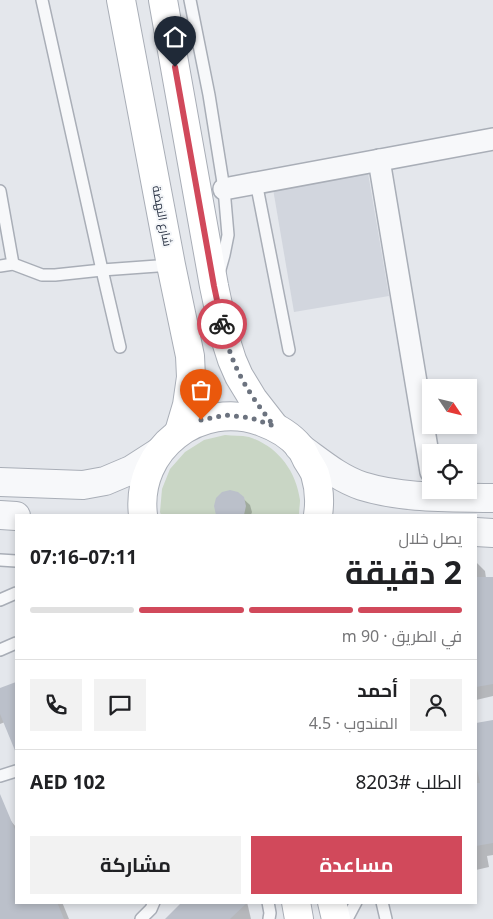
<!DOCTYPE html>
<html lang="ar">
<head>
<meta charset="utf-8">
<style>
	:root { --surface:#fff; --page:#f2f2f2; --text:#202124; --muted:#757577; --line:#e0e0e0; --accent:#d1495b }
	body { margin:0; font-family:"Noto Sans",Cairo,sans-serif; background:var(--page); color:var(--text); direction:rtl; height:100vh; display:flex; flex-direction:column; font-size:19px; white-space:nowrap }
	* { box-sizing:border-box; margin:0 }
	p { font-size:16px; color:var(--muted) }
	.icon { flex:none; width:28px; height:28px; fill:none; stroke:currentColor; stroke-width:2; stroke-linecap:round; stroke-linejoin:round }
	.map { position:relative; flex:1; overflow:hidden; direction:ltr }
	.panel { position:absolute; left:15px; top:514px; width:462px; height:390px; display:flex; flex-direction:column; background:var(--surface); border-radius:0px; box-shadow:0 2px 8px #0003; direction:rtl }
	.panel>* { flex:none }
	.needle { width:32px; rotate:125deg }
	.controls { position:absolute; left:422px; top:379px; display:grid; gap:10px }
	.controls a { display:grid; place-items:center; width:55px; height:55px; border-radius:0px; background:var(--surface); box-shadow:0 2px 8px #0003; font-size:25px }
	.pin { position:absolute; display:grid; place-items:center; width:42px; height:42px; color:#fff; margin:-51px -21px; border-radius:50% 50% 50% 0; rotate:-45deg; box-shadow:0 0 5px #0007 }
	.pin .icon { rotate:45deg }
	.courier { position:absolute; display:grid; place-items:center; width:50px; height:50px; margin:-25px; border:4px solid #d1495b; border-radius:50%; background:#fff; color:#222; box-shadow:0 1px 6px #0007 }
	.head em { font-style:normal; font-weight:700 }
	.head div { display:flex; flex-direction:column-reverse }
	.head { display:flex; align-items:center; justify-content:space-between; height:85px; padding:0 15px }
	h1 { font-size:32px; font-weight:700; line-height:38px }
	.bar { display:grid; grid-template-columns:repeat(4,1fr); gap:8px 5px; align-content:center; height:60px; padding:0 15px }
	.bar i { height:6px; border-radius:4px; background:var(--line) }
	.bar .active { background:var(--accent) }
	.bar p { grid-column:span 4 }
	.line { display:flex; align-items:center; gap:12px; padding:0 15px; border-top:1px solid var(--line) }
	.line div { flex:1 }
	.round { display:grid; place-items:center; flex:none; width:52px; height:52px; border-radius:0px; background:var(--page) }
	.cta { display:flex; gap:10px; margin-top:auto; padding:10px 15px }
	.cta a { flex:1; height:58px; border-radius:0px; background:var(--accent); color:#fff; font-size:20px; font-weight:700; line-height:58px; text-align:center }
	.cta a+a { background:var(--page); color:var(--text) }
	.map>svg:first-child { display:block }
	.built { fill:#d2d6de }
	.green { fill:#c9d6c5 }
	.shadow { fill:#0003 }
	.building { fill:#bbc0ca }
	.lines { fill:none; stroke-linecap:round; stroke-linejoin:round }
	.service-casing { stroke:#a9aeb7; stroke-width:14 }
	.minor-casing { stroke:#a9aeb7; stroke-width:24 }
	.tertiary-casing { stroke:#a9aeb7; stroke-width:30 }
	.secondary-casing { stroke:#a9aeb7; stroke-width:30 }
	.service { stroke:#f7f8fa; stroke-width:11 }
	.minor { stroke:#f7f8fa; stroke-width:21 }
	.tertiary { stroke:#f7f8fa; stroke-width:28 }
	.secondary { stroke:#fff; stroke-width:28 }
	.done { stroke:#6c737f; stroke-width:5; stroke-dasharray:0 9 }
	.route { stroke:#d1495b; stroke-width:6 }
	.labels { text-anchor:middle; stroke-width:4; stroke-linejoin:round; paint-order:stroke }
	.street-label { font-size:12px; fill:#2b3445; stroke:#f4f6f9 }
</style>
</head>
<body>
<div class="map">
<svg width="493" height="919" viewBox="0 0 493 919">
	<rect width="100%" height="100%" fill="#e4e7ec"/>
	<polygon class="built" points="367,167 389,296 294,312 272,183"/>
	<path class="green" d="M225,435c8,1 16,0 24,2 28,9 47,33 51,63 0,4 -1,10 -1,15h-138l-1,-3 2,-23 8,-20 15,-17 19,-12z"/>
	<g class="shadow">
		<polygon points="237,493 250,505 252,512 251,515 219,515"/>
		<polygon points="476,562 485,571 486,578 493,578 493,696 476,700"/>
		<polygon points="16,683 16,739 8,730 5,722 0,724 0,689"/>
		<polygon points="493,721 493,855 487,856 489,867 476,870 476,724"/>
		<polygon points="11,821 16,827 16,902 62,902 69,919 0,919 0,825"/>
		<polygon points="247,902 251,919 167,919"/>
	</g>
	<g class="building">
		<polygon points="230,490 238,492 244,497 246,506 244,515 216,515 214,506 216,498 222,492"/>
		<polygon points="476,577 493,577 493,684 476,687"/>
		<polygon points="16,682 16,753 0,714 0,688"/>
		<polygon points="493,720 493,843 476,846 476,783 480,783 476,764 476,723"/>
		<polygon points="0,794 16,832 16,902 57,902 64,919 0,919"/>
		<polygon points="182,902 248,902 230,919 165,919"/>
	</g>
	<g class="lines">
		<g class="service-casing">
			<g id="service">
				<polyline points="42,0 102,270 120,347"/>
				<polyline points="190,0 209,95 224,189 228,235 224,255 219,273"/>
				<polyline points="256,182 289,350"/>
				<polyline points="0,191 13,264"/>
				<polyline points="0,266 13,264 42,275 55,275 102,270 171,265"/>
				<polyline points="0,560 16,561"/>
				<polyline points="0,600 16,593"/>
				<polyline points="0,650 16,643"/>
				<polyline points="0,776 16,771"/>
				<polyline points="268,902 270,913 269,919"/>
				<polyline points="382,902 386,919"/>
				<polyline points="141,919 151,909 154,902"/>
				<polyline points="347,919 356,902"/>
			</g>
		</g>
		<g class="minor-casing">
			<g id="minor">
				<polyline points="379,160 431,472"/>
				<polyline points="224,189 493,139"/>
			</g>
		</g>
		<g class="tertiary-casing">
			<g id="tertiary">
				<path d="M299,447c20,14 39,31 63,39 42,13 88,11 131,12"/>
				<polyline points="0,482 83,485 105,481 131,470 159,452"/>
				<polyline points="0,515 16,516"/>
				<polyline points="476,532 493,533"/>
			</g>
		</g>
		<g class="secondary-casing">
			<g id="secondary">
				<polyline points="121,0 171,265 190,356 191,377 187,405 179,432"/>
				<polyline points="163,0 214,286 225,338 232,360 239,376 253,399 274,426"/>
				<path d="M143,515c-8,-66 57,-116 119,-93 14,5 28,13 38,25 3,4 5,9 7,13 3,5 6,9 8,14 4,13 5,28 3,41"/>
				<polyline points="296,902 299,919"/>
				<polyline points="332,902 336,919"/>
			</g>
		</g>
		<use href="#service" class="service"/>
		<use href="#minor" class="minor"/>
		<use href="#tertiary" class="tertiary"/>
		<use href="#secondary" class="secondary"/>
	</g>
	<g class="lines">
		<path class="done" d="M201,420l25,-5 25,3 23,8c-27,-35 -42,-58 -52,-102"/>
		<polyline class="route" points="175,67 214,286 222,324"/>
	</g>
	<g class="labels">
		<g class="street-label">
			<text transform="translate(162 216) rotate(79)" y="4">شارع النهضة</text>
		</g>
	</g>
</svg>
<div class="controls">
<a><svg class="needle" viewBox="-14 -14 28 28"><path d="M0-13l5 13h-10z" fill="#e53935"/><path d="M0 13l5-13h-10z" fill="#757577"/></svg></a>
<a><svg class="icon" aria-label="locate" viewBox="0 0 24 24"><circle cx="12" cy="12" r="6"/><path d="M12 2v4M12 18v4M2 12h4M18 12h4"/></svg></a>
</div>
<div class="pin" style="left:201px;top:420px;background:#ea580c"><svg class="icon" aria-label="bag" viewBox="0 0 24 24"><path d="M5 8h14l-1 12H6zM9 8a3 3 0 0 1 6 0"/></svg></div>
<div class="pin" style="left:175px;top:67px;background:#1f2937"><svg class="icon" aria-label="home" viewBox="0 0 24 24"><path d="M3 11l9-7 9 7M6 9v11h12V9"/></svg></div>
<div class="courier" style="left:222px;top:324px"><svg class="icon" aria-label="bike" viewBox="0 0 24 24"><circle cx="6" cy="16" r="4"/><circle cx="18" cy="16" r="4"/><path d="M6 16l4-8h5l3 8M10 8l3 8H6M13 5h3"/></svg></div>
<section class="panel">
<div class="head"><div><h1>2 دقيقة</h1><p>يصل خلال</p></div><em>07:11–07:16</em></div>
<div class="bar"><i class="active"></i><i class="active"></i><i class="active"></i><i></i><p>في الطريق · 90 m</p></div>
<div class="line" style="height:90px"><a class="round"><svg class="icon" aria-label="person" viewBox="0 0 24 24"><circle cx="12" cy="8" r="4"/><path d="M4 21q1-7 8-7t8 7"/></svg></a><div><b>أحمد</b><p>المندوب · 4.5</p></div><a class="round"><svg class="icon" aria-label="chat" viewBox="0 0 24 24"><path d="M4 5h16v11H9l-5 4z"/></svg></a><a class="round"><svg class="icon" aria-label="phone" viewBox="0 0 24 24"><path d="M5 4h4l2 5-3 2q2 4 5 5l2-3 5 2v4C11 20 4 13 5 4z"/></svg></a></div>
<div class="line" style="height:65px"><div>الطلب #8203</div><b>AED 102</b></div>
<div class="cta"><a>مساعدة</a><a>مشاركة</a></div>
</section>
</div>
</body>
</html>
